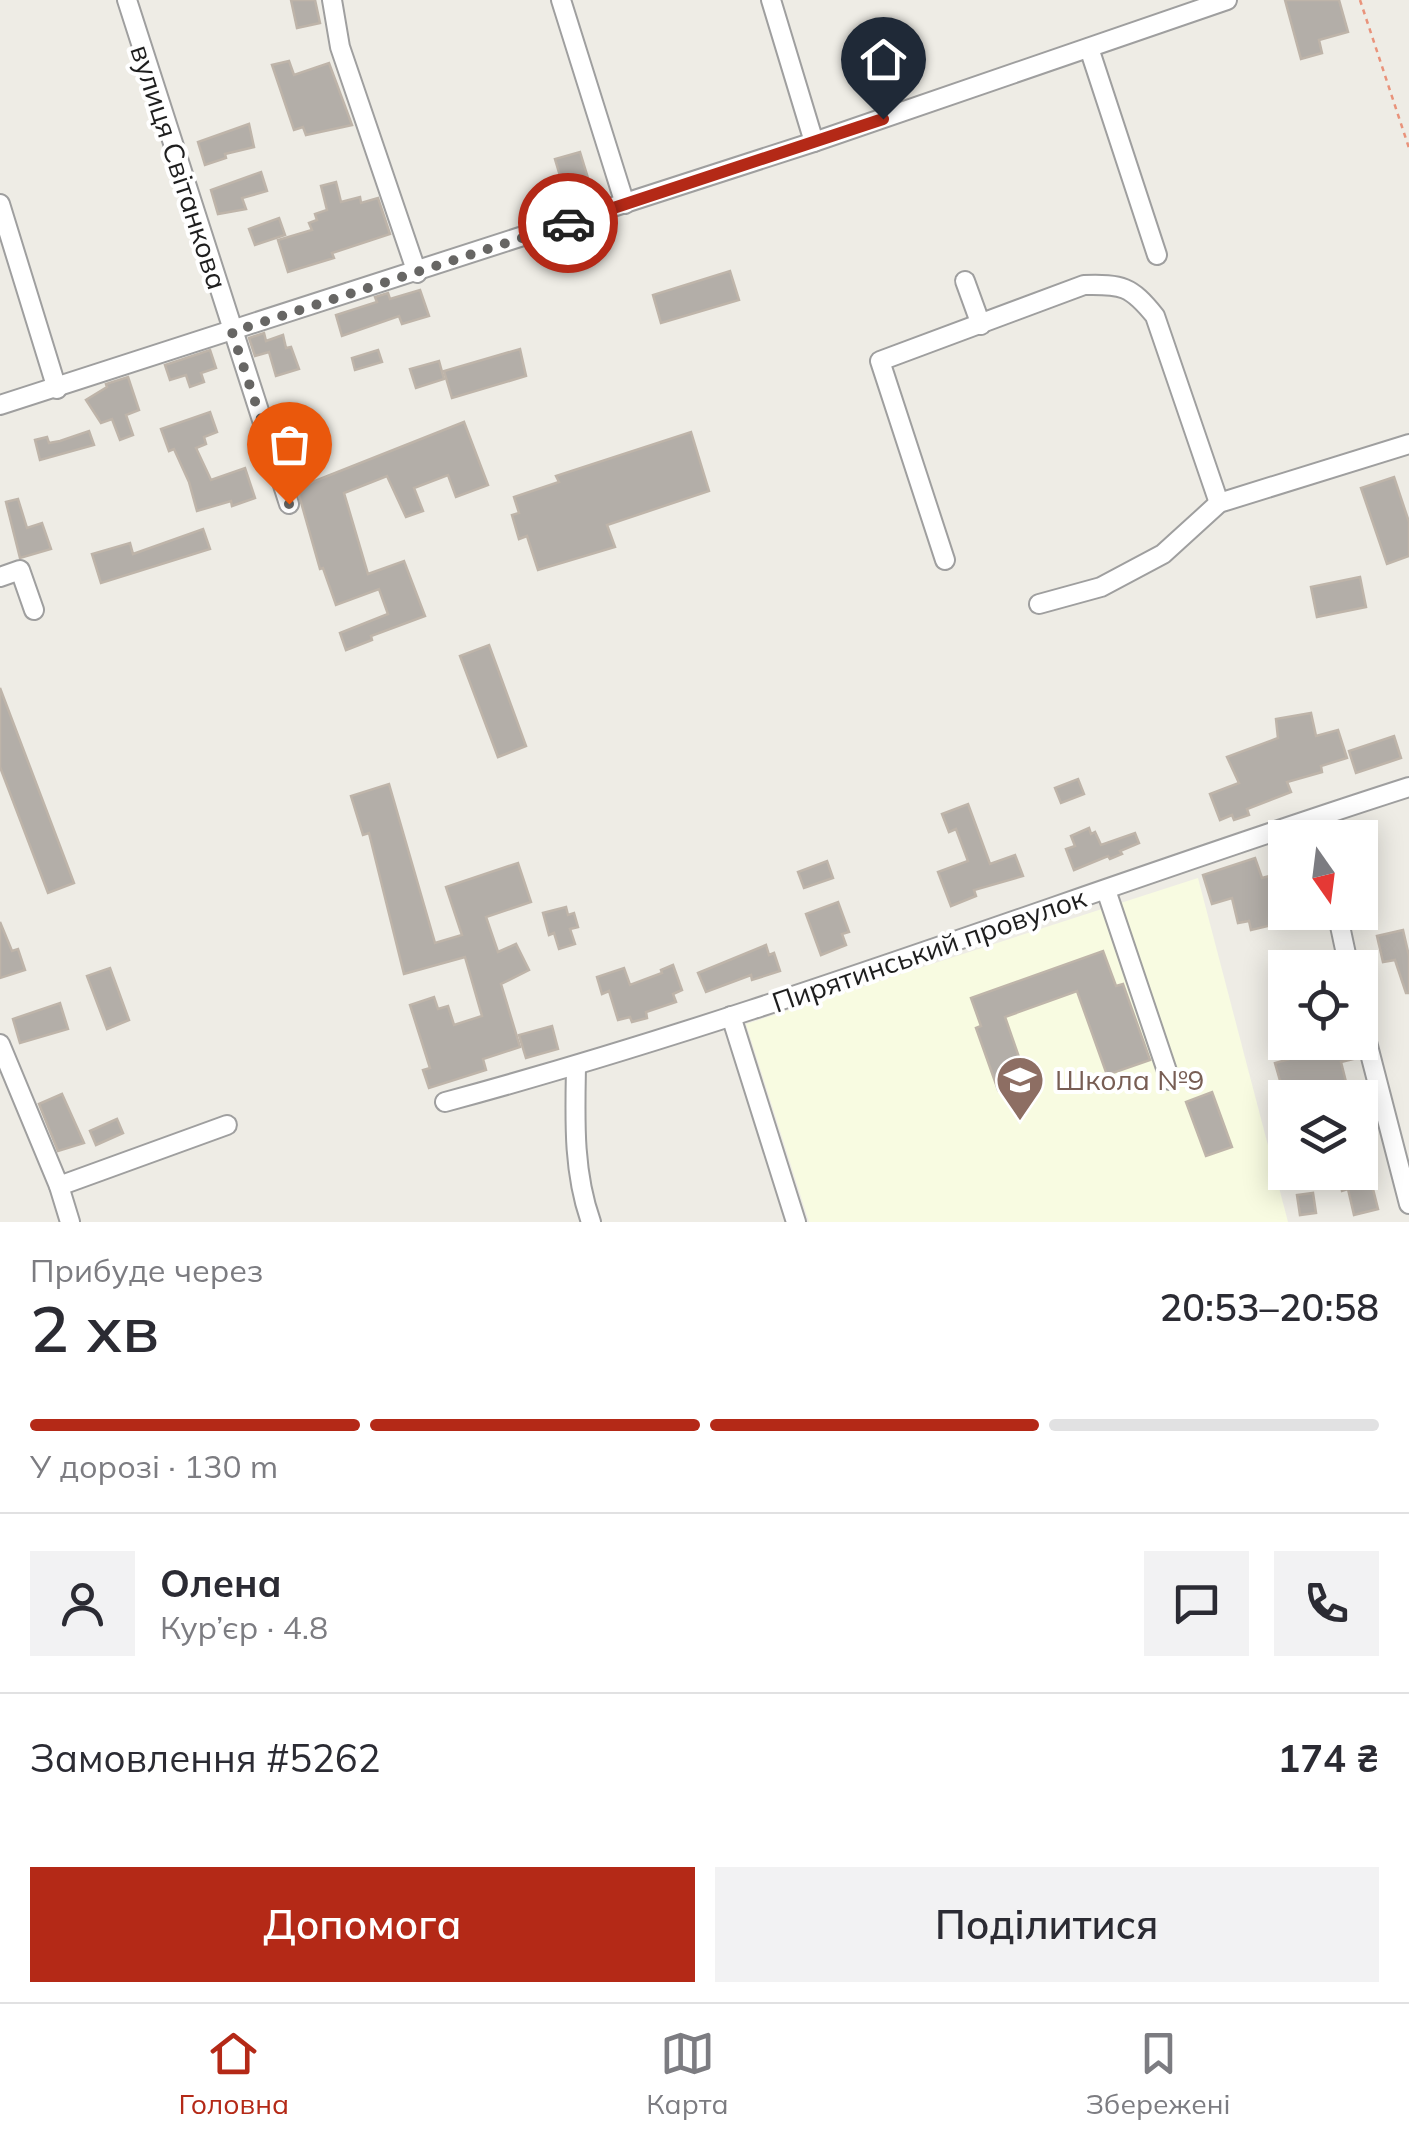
<!DOCTYPE html>
<html lang="uk">
<head>
<meta charset="utf-8">
<style>
	:root { --surface:#fff; --page:#f2f2f3; --text:#2b2b33; --muted:#7c7c81; --line:#e1e1e2; --accent:#b42917 }
	body { margin:0; font-family:Mulish,sans-serif; background:var(--page); color:var(--text); height:100vh; display:flex; flex-direction:column; font-size:38px; white-space:nowrap }
	* { box-sizing:border-box; margin:0 }
	p { font-size:32px; color:var(--muted) }
	.icon { flex:none; width:55px; height:55px; fill:none; stroke:currentColor; stroke-width:2; stroke-linecap:round; stroke-linejoin:round }
	.map { position:relative; height:1222px; overflow:hidden }
	.sheet { display:flex; flex-direction:column; background:var(--surface); flex:1 }
	.sheet>* { flex:none }
	.needle { width:65px; rotate:166deg }
	.fabs { position:absolute; left:1268px; top:820px; display:grid; gap:20px }
	.fabs a { display:grid; place-items:center; width:110px; height:110px; border-radius:0px; background:var(--surface); box-shadow:0 5px 25px #0003; font-size:50px }
	.pin { position:absolute; display:grid; place-items:center; width:85px; height:85px; color:#fff; margin:-102px -42px; border-radius:50% 50% 50% 0; rotate:-45deg; box-shadow:0 0 10px #0007 }
	.pin .icon { rotate:45deg }
	.courier { position:absolute; display:grid; place-items:center; width:100px; height:100px; margin:-50px; border:8px solid #b42917; border-radius:50%; background:#fff; color:#222; box-shadow:0 2px 12px #0007 }
	.head em { font-style:normal; font-weight:600 }
	.head div { display:flex; flex-direction:column-reverse }
	.head { display:flex; align-items:center; justify-content:space-between; height:170px; padding:0 30px }
	h1 { font-size:65px; font-weight:600; line-height:75px }
	.bar { display:grid; grid-template-columns:repeat(4,1fr); gap:15px 10px; align-content:center; height:120px; padding:0 30px }
	.bar i { height:12px; border-radius:8px; background:var(--line) }
	.bar .selected { background:var(--accent) }
	.bar p { grid-column:span 4 }
	.line { display:flex; align-items:center; gap:25px; padding:0 30px; border-top:2px solid var(--line) }
	.line div { flex:1 }
	.round { display:grid; place-items:center; flex:none; width:105px; height:105px; border-radius:0px; background:var(--page) }
	.action { display:flex; gap:20px; margin-top:auto; padding:20px 30px }
	.action a { flex:1; height:115px; border-radius:0px; background:var(--accent); color:#fff; font-size:40px; font-weight:600; line-height:115px; text-align:center }
	.action a+a { background:var(--page); color:var(--text) }
	.tabs { display:flex; justify-content:space-around; align-items:center; height:140px; border-top:2px solid var(--line); background:var(--surface); font-size:28px; color:var(--muted) }
	.tabs a { display:grid; justify-items:center; gap:5px }
	.tabs .selected { color:var(--accent) }
	.map>svg:first-child { display:block }
	.education { fill:#f8fbe1 }
	.building { fill:#b3aea8; stroke:#beb4a9; stroke-width:2.5 }
	.lines { fill:none; stroke-linecap:round; stroke-linejoin:round }
	.minor-casing { stroke:#9f9f9f; stroke-width:22 }
	.path { stroke:#e9937b; stroke-width:2.5; stroke-dasharray:5 5; stroke-linecap:butt }
	.minor { stroke:#fff; stroke-width:18 }
	.done { stroke:#676664; stroke-width:10; stroke-dasharray:0 18 }
	.route { stroke:#b42917; stroke-width:12 }
	.labels { text-anchor:middle; stroke-width:8; stroke-linejoin:round; paint-order:stroke }
	.street-label { font-size:28px; fill:#1e1e1e; stroke:#fff }
	.education-label { font-size:28px; fill:#785e54; stroke:#fff; text-anchor:start }
</style>
</head>
<body>
<div class="map">
<svg width="1409" height="1222" viewBox="0 0 1409 1222">
	<rect width="100%" height="100%" fill="#eeece5"/>
	<polygon class="education" points="1198,878 1288,1222 809,1222 746,1024"/>
	<g class="building">
		<polygon points="291,0 315,0 320,23 297,28"/>
		<polygon points="1285,0 1339,0 1348,32 1319,40 1322,53 1301,59"/>
		<polygon points="289,61 294,75 329,63 352,125 306,135 303,127 294,130 272,65"/>
		<polygon points="249,124 254,147 225,154 226,158 205,165 198,142"/>
		<polygon points="580,152 591,188 566,196 555,159"/>
		<polygon points="261,172 267,191 242,198 246,209 218,214 211,190"/>
		<polygon points="336,182 341,202 360,197 361,203 378,198 390,234 332,253 334,258 288,272 278,240 312,230 309,223 317,220 315,214 327,210 321,186"/>
		<polygon points="279,218 285,235 255,245 249,229"/>
		<polygon points="730,271 739,300 661,323 653,295"/>
		<polygon points="420,290 429,316 402,324 399,316 342,336 336,315 377,302 375,297 388,293 390,299"/>
		<polygon points="264,333 266,341 283,335 286,348 291,347 299,369 276,376 269,352 255,356 249,338"/>
		<polygon points="520,349 526,376 452,398 444,371"/>
		<polygon points="210,350 216,368 201,373 204,382 190,387 186,375 170,380 165,365"/>
		<polygon points="378,350 382,362 355,370 352,358"/>
		<polygon points="439,361 444,379 416,388 410,369"/>
		<polygon points="128,377 139,410 126,415 133,435 120,440 112,419 101,423 86,400 107,387 106,384"/>
		<polygon points="210,412 217,432 204,437 206,444 196,448 211,480 245,468 255,498 232,506 231,501 197,511 189,482 174,449 169,451 161,429"/>
		<polygon points="464,422 488,485 456,497 448,475 414,488 423,511 406,517 387,476 344,493 368,574 404,561 425,616 371,636 372,640 346,650 340,633 388,614 379,589 336,605 323,568 320,569 297,488"/>
		<polygon points="89,431 94,445 40,460 35,440 47,437 49,443 60,441"/>
		<polygon points="691,432 709,491 607,525 615,547 538,570 527,536 519,539 512,515 519,513 514,497 559,482 556,476"/>
		<polygon points="1394,477 1409,522 1409,556 1387,564 1361,488"/>
		<polygon points="18,499 27,528 42,523 51,549 20,558 6,502"/>
		<polygon points="203,529 210,549 101,583 92,554 130,543 133,554"/>
		<polygon points="1360,577 1366,607 1317,617 1311,587"/>
		<polygon points="489,645 526,746 498,757 460,656"/>
		<polygon points="0,688 74,883 48,893 0,767"/>
		<polygon points="1311,713 1316,736 1338,730 1347,758 1321,766 1322,772 1287,782 1291,792 1247,809 1249,815 1234,820 1232,815 1220,820 1210,794 1239,783 1227,757 1278,738 1276,719"/>
		<polygon points="1394,736 1401,758 1356,773 1349,751"/>
		<polygon points="1078,779 1084,794 1061,803 1055,788"/>
		<polygon points="389,784 435,943 462,935 446,887 518,863 531,902 486,917 498,952 516,944 529,970 501,984 520,1047 483,1059 486,1070 429,1088 423,1070 430,1068 410,1005 434,997 438,1009 448,1006 454,1025 482,1016 465,957 404,974 369,833 363,835 351,796"/>
		<polygon points="968,804 990,864 1015,855 1023,876 974,890 976,896 951,906 938,872 968,861 956,829 949,832 942,814"/>
		<polygon points="1367,823 1371,838 1327,838 1327,832"/>
		<polygon points="1089,828 1091,834 1095,832 1101,845 1135,833 1139,843 1120,851 1122,854 1110,859 1108,856 1074,870 1066,849 1075,846 1071,836"/>
		<polygon points="1255,858 1262,878 1285,872 1285,922 1251,930 1249,921 1238,923 1232,898 1212,904 1203,875"/>
		<polygon points="827,861 833,878 804,888 798,872"/>
		<polygon points="838,902 849,932 842,934 846,945 821,955 806,914"/>
		<polygon points="566,907 568,915 574,913 578,927 570,929 575,944 559,949 554,933 549,935 543,913"/>
		<polygon points="0,922 12,951 18,949 25,970 0,978"/>
		<polygon points="1403,930 1409,956 1409,993 1406,993 1395,960 1383,962 1377,936"/>
		<polygon points="766,945 769,955 774,953 780,971 752,980 751,975 706,992 698,973"/>
		<polygon points="1103,951 1116,986 1123,984 1150,1060 1107,1075 1077,991 1005,1017 1027,1080 998,1090 976,1028 981,1026 971,998"/>
		<polygon points="673,965 682,990 673,994 676,1002 646,1012 647,1018 632,1022 630,1017 618,1020 609,991 602,994 597,977 624,968 630,985 662,973 661,970"/>
		<polygon points="110,968 129,1020 107,1029 87,976"/>
		<polygon points="60,1003 68,1029 20,1043 13,1019"/>
		<polygon points="552,1026 558,1049 526,1058 519,1035"/>
		<polygon points="1316,1042 1349,1042 1353,1059 1341,1062 1350,1098 1318,1098 1314,1084 1283,1091 1275,1063 1318,1051"/>
		<polygon points="1212,1092 1232,1147 1206,1156 1186,1102"/>
		<polygon points="62,1094 84,1143 58,1151 39,1104"/>
		<polygon points="117,1119 123,1133 96,1145 90,1131"/>
		<polygon points="1349,1172 1369,1173 1378,1209 1354,1215 1348,1189 1342,1191 1339,1178 1350,1175"/>
		<polygon points="1313,1193 1316,1213 1300,1215 1297,1195"/>
	</g>
	<g class="lines">
		<g class="minor-casing">
			<g id="minor">
				<polyline points="127,0 289,504"/>
				<polyline points="332,0 340,47 417,273"/>
				<polyline points="561,0 625,204"/>
				<polyline points="771,0 814,142"/>
				<polyline points="1089,48 1157,255"/>
				<polyline points="0,204 57,389"/>
				<polyline points="965,281 981,325"/>
				<polyline points="0,405 814,142 1227,0"/>
				<path d="M945,560l-65,-199 204,-76c38,-1 47,1 71,31l64,187"/>
				<polyline points="0,577 20,570 34,610"/>
				<polyline points="1039,604 1101,587 1163,554 1219,503 1409,444"/>
				<polyline points="1106,890 1170,1080"/>
				<polyline points="1337,912 1349,968"/>
				<polyline points="1360,1015 1409,1204"/>
				<polyline points="731,1016 796,1222"/>
				<polyline points="0,1044 59,1186 70,1222"/>
				<path d="M576,1067c-1,52 -3,105 15,155"/>
				<path d="M445,1102c327,-88 642,-212 964,-315"/>
				<polyline points="59,1186 227,1125"/>
			</g>
		</g>
		<polyline class="path" points="1360,0 1409,148"/>
		<use href="#minor" class="minor"/>
	</g>
	<g class="lines">
		<polyline class="done" points="289,504 232,332 568,223"/>
		<polyline class="route" points="568,223 883,119"/>
	</g>
	<defs>
		<g id="school-pin" transform="scale(2.5)"><path d="M0 17L-7.5 6A9.5 9.5 0 1 1 7.5 6Z" fill="#8d6e63" stroke="#fff"/><path d="M0-5L7-2L0 1L-7-2ZM-4 1L0 2.5L4 1V4Q0 6-4 4Z" fill="#fff"/></g>
	</defs>
	<g fill-rule="evenodd">
		<use href="#school-pin" x="1020" y="1080"/>
	</g>
	<g class="labels">
		<g class="street-label">
			<text transform="translate(179 167) rotate(72)" y="10">вулиця Світанкова</text>
			<text transform="translate(929 950) rotate(-19)" y="10">Пирятинський провулок</text>
		</g>
		<g class="education-label">
			<text x="1055" y="1090">Школа №9</text>
		</g>
	</g>
</svg>
<div class="fabs">
<a><svg class="needle" viewBox="-14 -14 28 28"><path d="M0-13l5 13h-10z" fill="#e53935"/><path d="M0 13l5-13h-10z" fill="#7c7c81"/></svg></a>
<a><svg class="icon" aria-label="locate" viewBox="0 0 24 24"><circle cx="12" cy="12" r="6"/><path d="M12 2v4M12 18v4M2 12h4M18 12h4"/></svg></a>
<a><svg class="icon" aria-label="layers" viewBox="0 0 24 24"><path d="M12 4l9 5-9 5-9-5zM3 14l9 5 9-5"/></svg></a>
</div>
<div class="pin" style="left:289px;top:504px;background:#ea580c"><svg class="icon" aria-label="bag" viewBox="0 0 24 24"><path d="M5 8h14l-1 12H6zM9 8a3 3 0 0 1 6 0"/></svg></div>
<div class="pin" style="left:883px;top:119px;background:#1f2937"><svg class="icon" aria-label="home" viewBox="0 0 24 24"><path d="M3 11l9-7 9 7M6 9v11h12V9"/></svg></div>
<div class="courier" style="left:568px;top:223px"><svg class="icon" aria-label="car" viewBox="0 0 24 24"><path d="M5 17H2v-5l4-1 3-4h7l3 4 3 1v5h-3M9 17h6M6 11h13"/><circle cx="7" cy="17" r="2"/><circle cx="17" cy="17" r="2"/></svg></div>
</div>
<section class="sheet">
<div class="head"><div><h1>2 хв</h1><p>Прибуде через</p></div><em>20:53–20:58</em></div>
<div class="bar"><i class="selected"></i><i class="selected"></i><i class="selected"></i><i></i><p>У дорозі · 130 m</p></div>
<div class="line" style="height:180px"><a class="round"><svg class="icon" aria-label="person" viewBox="0 0 24 24"><circle cx="12" cy="8" r="4"/><path d="M4 21q1-7 8-7t8 7"/></svg></a><div><b>Олена</b><p>Кур’єр · 4.8</p></div><a class="round"><svg class="icon" aria-label="chat" viewBox="0 0 24 24"><path d="M4 5h16v11H9l-5 4z"/></svg></a><a class="round"><svg class="icon" aria-label="phone" viewBox="0 0 24 24"><path d="M5 4h4l2 5-3 2q2 4 5 5l2-3 5 2v4C11 20 4 13 5 4z"/></svg></a></div>
<div class="line" style="height:130px"><div>Замовлення #5262</div><b>174 ₴</b></div>
<div class="action"><a>Допомога</a><a>Поділитися</a></div>
</section>
<nav class="tabs">
<a class="selected"><svg class="icon" aria-label="home" viewBox="0 0 24 24"><path d="M3 11l9-7 9 7M6 9v11h12V9"/></svg>Головна</a>
<a><svg class="icon" aria-label="map" viewBox="0 0 24 24"><path d="M3 6l6-2 6 2 6-2v14l-6 2-6-2-6 2zM9 4v14M15 6v14"/></svg>Карта</a>
<a><svg class="icon" aria-label="saved" viewBox="0 0 24 24"><path d="M7 4h10v16l-5-4-5 4z"/></svg>Збережені</a>
</nav>
</body>
</html>
